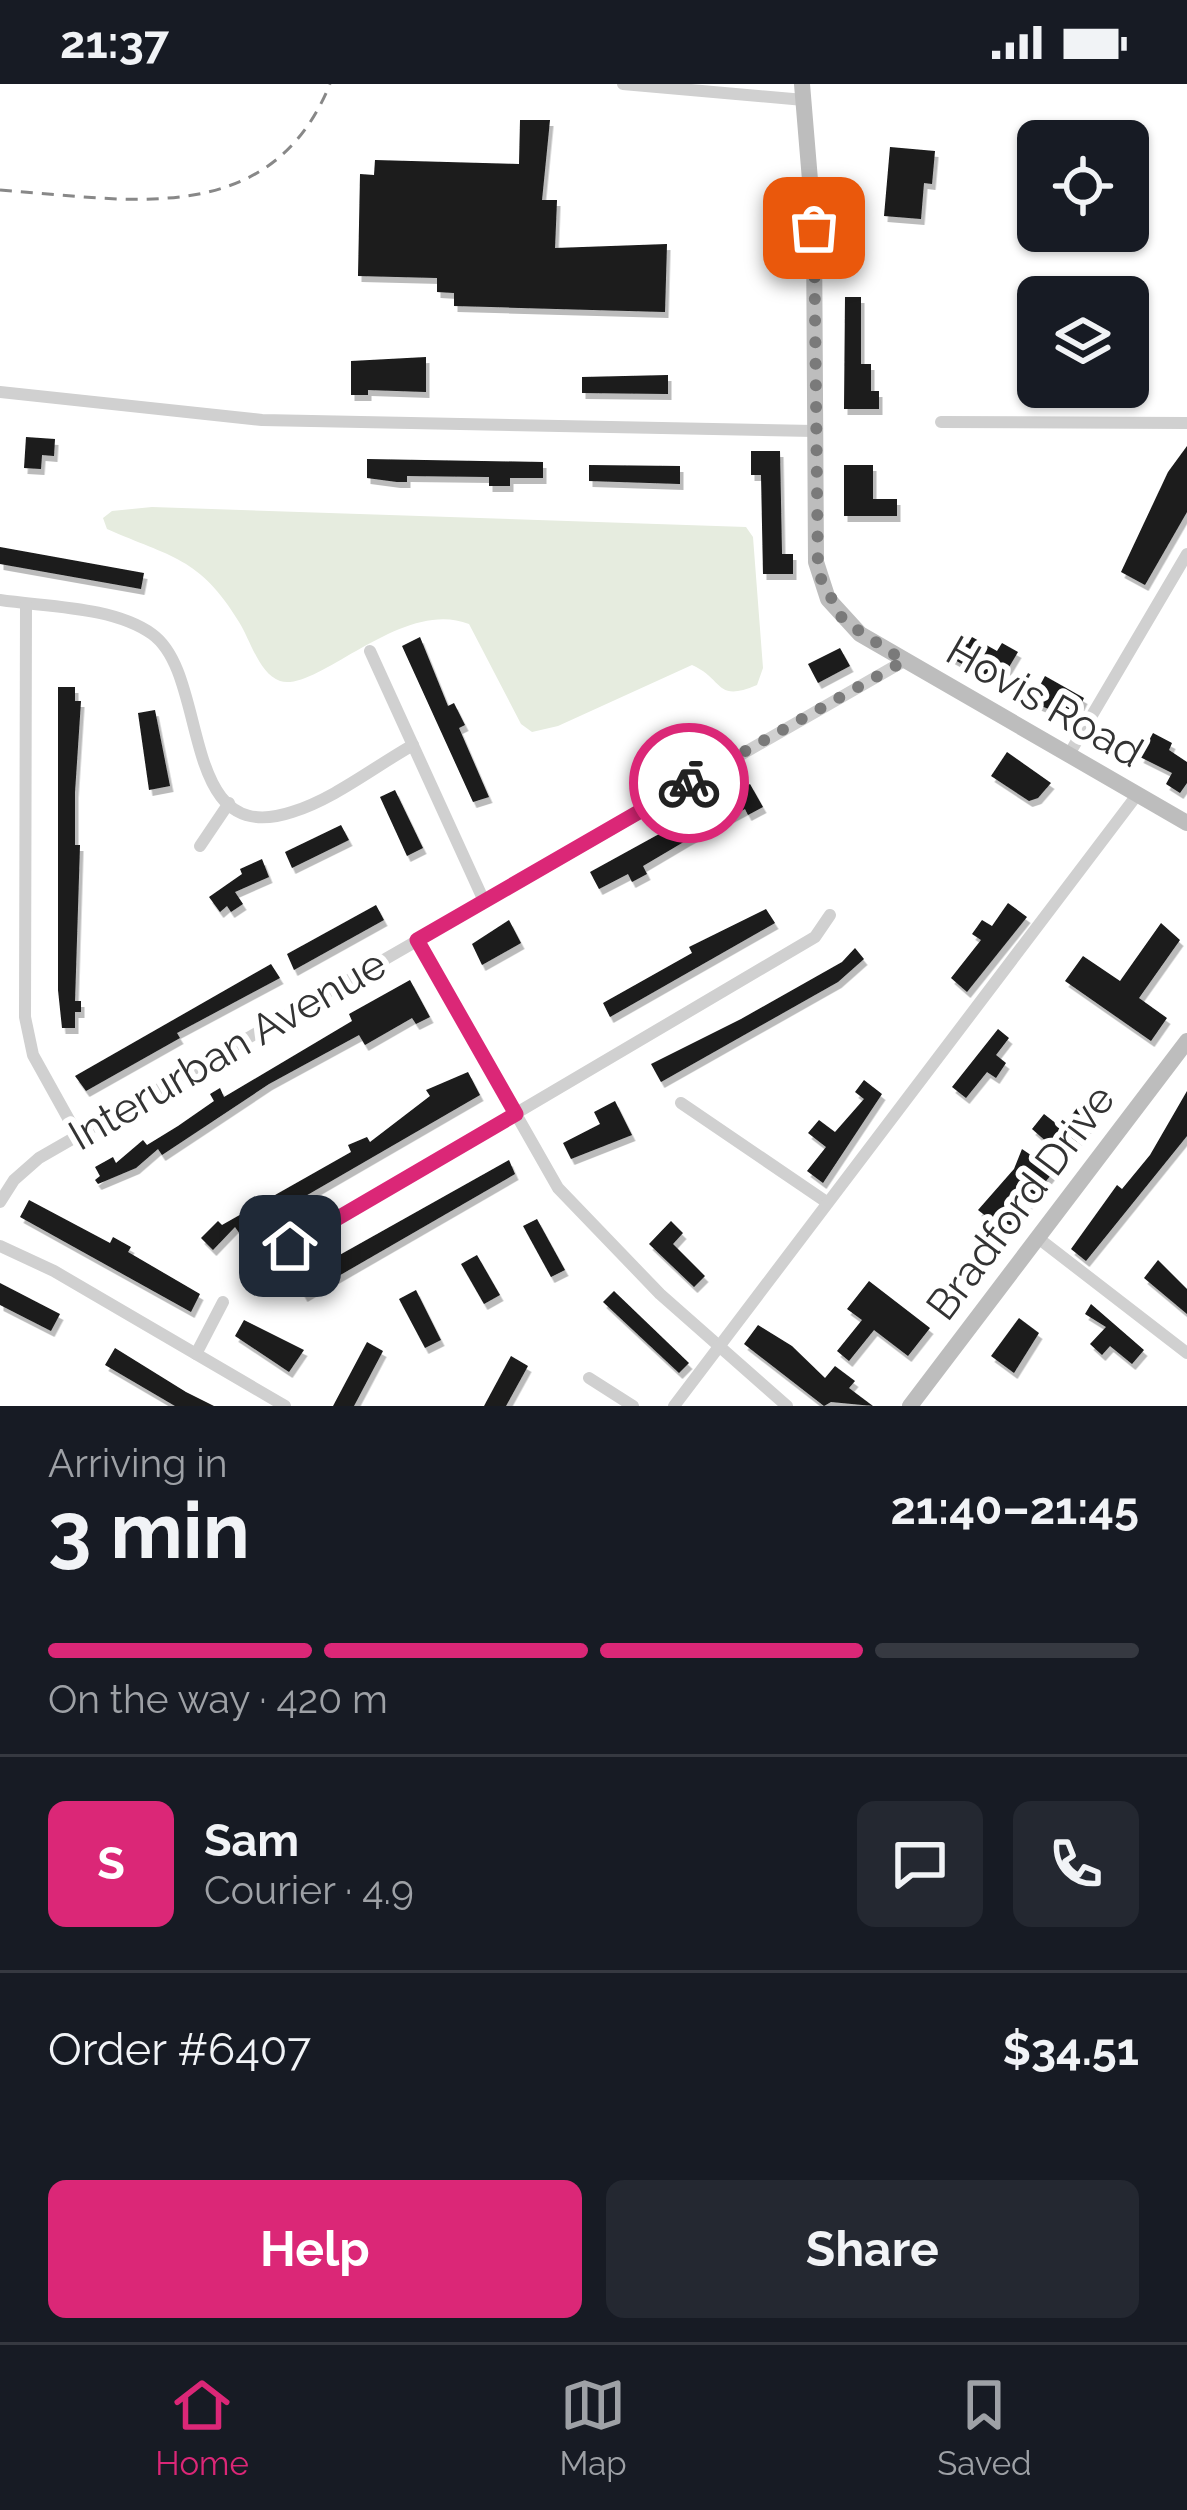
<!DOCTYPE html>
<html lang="en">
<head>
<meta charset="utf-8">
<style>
	:root { --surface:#171b24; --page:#242831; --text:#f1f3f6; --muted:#9ea1a6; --line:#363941; --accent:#db2777 }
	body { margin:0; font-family:Raleway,sans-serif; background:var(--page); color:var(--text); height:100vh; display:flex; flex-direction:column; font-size:45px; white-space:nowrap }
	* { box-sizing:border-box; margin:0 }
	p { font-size:39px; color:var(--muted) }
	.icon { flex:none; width:66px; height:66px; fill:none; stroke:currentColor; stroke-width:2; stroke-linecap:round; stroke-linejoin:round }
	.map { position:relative; height:1322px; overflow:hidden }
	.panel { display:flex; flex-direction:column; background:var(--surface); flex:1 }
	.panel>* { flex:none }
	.tools { position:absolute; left:1017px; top:36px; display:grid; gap:24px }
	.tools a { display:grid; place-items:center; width:132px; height:132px; border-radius:18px; background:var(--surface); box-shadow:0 3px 9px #0004; font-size:60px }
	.pin { position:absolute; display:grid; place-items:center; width:102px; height:102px; color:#fff; margin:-51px; border-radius:24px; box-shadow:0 6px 18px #0006 }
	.courier { position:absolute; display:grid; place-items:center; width:120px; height:120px; margin:-60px; border:9px solid #db2777; border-radius:50%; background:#fff; color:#222; box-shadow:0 3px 15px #0007 }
	.headline em { font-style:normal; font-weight:700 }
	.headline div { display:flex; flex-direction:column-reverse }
	.headline { display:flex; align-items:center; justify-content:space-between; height:204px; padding:0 48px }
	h1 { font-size:78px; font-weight:700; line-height:90px }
	.bar { display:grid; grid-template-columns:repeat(4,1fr); gap:18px 12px; align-content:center; height:144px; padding:0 48px }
	.bar i { height:15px; border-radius:9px; background:var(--line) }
	.bar .current { background:var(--accent) }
	.bar p { grid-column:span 4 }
	.line { display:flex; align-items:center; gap:30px; padding:0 48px; border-top:3px solid var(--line) }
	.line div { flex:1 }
	.round { display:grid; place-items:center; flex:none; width:126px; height:126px; border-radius:18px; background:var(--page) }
	.primary-button { display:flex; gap:24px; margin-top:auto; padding:24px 48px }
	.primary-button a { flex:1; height:138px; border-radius:18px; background:var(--accent); color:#fff; font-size:48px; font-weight:700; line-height:138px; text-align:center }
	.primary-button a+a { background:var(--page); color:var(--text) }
	.status { display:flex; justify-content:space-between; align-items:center; height:84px; padding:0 60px; background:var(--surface); direction:ltr }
	.status svg { height:33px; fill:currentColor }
	.menu { display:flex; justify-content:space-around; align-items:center; height:168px; border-top:3px solid var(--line); background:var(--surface); font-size:33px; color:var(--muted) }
	.menu a { display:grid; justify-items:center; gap:6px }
	.menu .current { color:var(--accent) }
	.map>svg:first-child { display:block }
	.green { fill:#e6ecdf }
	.building { fill:#1a1a1a; filter:url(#shadow) }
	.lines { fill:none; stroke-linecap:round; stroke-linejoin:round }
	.street { stroke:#d0d0d0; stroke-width:12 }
	.secondary { stroke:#bdbdbd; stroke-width:16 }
	.rail { stroke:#888; stroke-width:3; stroke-dasharray:12 9; stroke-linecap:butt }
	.done { stroke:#7a7a7a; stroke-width:12; stroke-dasharray:0 21.6 }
	.route { stroke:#db2777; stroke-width:15 }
	.labels { text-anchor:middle; stroke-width:12; stroke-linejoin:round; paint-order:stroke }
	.street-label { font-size:42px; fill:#333; stroke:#fff }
</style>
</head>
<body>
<div class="status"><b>21:37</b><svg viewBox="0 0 49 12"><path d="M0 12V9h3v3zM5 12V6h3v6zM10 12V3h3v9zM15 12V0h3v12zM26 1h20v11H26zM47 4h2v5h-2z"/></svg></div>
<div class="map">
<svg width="1187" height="1322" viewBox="0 0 1187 1322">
	<defs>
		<filter id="shadow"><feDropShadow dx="3.5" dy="6" stdDeviation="0" flood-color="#0004"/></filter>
	</defs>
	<rect width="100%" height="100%" fill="#fff"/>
	<path class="green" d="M152,423l594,20 7,10 10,131 -6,17c-42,18 -33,-6 -65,-20l-134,61 -26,6 -11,-8 -52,-100c-67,-27 -152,69 -189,57 -21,-7 -30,-42 -41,-59 -39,-65 -69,-65 -132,-93l-4,-11 9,-7z"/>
	<g class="building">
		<polygon points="520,36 550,36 542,116 557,116 555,164 667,160 665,228 454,222 454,209 437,208 437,194 358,192 360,90 374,91 375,76 519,80"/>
		<polygon points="890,63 935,67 932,100 924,99 921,135 884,132"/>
		<polygon points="845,213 861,213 861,280 871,280 871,307 879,307 879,325 844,325"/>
		<polygon points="426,273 426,308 368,306 368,311 351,311 351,277"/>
		<polygon points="668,291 668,310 582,309 582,293"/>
		<polygon points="26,353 55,355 54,372 42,371 41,385 24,384"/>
		<polygon points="1187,362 1187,428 1145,501 1121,488 1168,388"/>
		<polygon points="751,367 780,367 782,470 793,470 793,490 763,490 761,391 751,391"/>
		<polygon points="367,375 543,378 543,394 510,394 510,402 489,402 489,393 407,392 407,398 397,398 367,394"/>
		<polygon points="589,381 680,382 680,400 589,397"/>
		<polygon points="844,381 873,381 873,415 897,415 897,432 844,432"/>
		<polygon points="0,463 144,489 141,505 0,480"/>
		<polygon points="420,553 448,622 454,619 465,641 459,644 489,713 473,718 402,562"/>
		<polygon points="972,553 997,567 1002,559 1018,568 999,600 951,574 962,556 968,560"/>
		<polygon points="840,564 850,582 818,599 808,580"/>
		<polygon points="1045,592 1084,614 1074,635 1031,618"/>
		<polygon points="58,603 75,603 75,617 81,617 75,708 75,761 80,761 75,917 81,917 81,928 75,928 75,944 62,944 58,906"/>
		<polygon points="155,626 170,702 149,706 138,629"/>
		<polygon points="1153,649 1172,659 1169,666 1187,678 1187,699 1180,709 1166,700 1172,689 1140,673"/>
		<polygon points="1007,668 1051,699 1038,714 1029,717 991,692"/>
		<polygon points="750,700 763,723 748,731 745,725 687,756 643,782 647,790 632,798 628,790 599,805 590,788"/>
		<polygon points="395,706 423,764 407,772 380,713"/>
		<polygon points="341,741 349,756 292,784 285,768"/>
		<polygon points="262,775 269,793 235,808 243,820 231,828 227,822 220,828 209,813 242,790 240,785"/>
		<polygon points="1008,819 1027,833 967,908 951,894 981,856 972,850 982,836 992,842"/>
		<polygon points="376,821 384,836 294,886 287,870"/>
		<polygon points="766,825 775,839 610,933 603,919 692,869 689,863"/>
		<polygon points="509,836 521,859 482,881 472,860"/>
		<polygon points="1161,839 1180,856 1139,914 1167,934 1151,957 1065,897 1083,872 1120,897"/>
		<polygon points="855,864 864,875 838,898 661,998 651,980 741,935 842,878"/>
		<polygon points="271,880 280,894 177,949 180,954 86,1007 75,992"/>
		<polygon points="410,896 430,933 416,940 412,934 365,961 359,951 269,1000 162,1071 158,1065 136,1084 98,1100 95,1096 100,1092 95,1083 113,1073 116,1079 143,1056 147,1061 178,1042 214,1017 210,1010 220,1004 224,1013 352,937 349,930"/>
		<polygon points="998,945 1009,954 996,971 1006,979 996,994 987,988 966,1014 952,1003"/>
		<polygon points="468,988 480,1011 240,1150 235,1143 213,1166 201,1154 218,1137 222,1141 351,1068 348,1061 367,1053 370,1058 430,1012 426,1006"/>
		<polygon points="864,996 882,1010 823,1099 807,1087 826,1063 808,1049 819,1036 835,1048 864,1015 855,1008"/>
		<polygon points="1187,1007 1187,1052 1086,1177 1071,1165 1117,1101 1122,1105 1150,1071"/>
		<polygon points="615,1017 632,1051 571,1075 563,1059 600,1040 594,1028"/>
		<polygon points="1080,1020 1096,1032 1065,1074 1032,1045 1044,1030 1062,1044"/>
		<polygon points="1022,1065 1054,1087 1006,1148 978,1126 1014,1085"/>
		<polygon points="509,1076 515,1090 304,1212 295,1196"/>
		<polygon points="29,1116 110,1159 113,1153 131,1163 128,1168 200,1210 191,1228 20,1133"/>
		<polygon points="537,1135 565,1186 551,1193 523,1142"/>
		<polygon points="671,1137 683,1149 673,1160 705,1192 694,1203 649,1160"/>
		<polygon points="477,1171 500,1211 484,1220 461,1180"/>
		<polygon points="1158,1176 1187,1205 1187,1230 1144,1194"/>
		<polygon points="869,1197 930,1244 908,1272 874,1246 849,1277 837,1267 862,1236 847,1225"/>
		<polygon points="0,1199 60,1230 51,1247 0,1221"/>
		<polygon points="416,1206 441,1256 425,1264 399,1215"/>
		<polygon points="614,1207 689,1279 679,1289 603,1218"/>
		<polygon points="1091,1220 1144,1266 1132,1280 1110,1262 1102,1271 1090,1260 1106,1243 1085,1230"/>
		<polygon points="1019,1234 1039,1249 1014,1289 991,1272"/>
		<polygon points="244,1236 304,1266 289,1288 235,1252"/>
		<polygon points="758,1241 792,1262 825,1294 835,1282 855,1297 849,1304 873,1322 831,1318 824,1322 744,1260"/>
		<polygon points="367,1258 383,1267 354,1322 333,1322"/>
		<polygon points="115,1264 186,1308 214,1322 175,1322 105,1281"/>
		<polygon points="511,1272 528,1282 506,1322 484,1322"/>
	</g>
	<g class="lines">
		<g class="street">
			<polyline points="623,0 804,16"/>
			<polyline points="0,308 262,336 814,347"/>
			<polyline points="941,338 1187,339"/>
			<path d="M0,516c46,7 113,6 152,34 59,42 25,216 140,178 42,-13 82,-45 121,-67"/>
			<polyline points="26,520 25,933 33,971 78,1052"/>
			<polyline points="370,567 484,817"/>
			<polyline points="1068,672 1187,470"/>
			<polyline points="200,762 229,719"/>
			<polyline points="417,856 558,1104 660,1210 787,1322"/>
			<polyline points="681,1019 825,1117"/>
			<polyline points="0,1118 14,1096 39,1074 904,577"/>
			<polyline points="1038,1154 1187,1269"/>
			<polyline points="0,1162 54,1187 285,1322"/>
			<polyline points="252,1185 815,853 830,831"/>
			<polyline points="196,1270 223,1218"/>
			<polyline points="589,1294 633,1322"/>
			<polyline points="674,1322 1137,711"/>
		</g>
		<g class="secondary">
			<polyline points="802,0 814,144 816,478 828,515 860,550 1187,739"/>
			<polyline points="910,1322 1187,957"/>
		</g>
		<path class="rail" d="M0,106c127,9 270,41 330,-106"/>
	</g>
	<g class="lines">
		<polyline class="done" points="689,699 904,577 843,536 818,489 814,144"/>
		<polyline class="route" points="290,1162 516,1030 417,856 689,699"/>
	</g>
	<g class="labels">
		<g class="street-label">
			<text transform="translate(1045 617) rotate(30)" y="15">Hovis Road</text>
			<text transform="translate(227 965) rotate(-30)" y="15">Interurban Avenue</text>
			<text transform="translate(1020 1118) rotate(-53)" y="15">Bradford Drive</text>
		</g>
	</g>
</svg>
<div class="tools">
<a><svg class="icon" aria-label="locate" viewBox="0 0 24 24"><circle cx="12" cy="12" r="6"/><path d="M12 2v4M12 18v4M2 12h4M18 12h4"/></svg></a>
<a><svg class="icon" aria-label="layers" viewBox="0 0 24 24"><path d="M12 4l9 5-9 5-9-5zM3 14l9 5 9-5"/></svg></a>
</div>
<div class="pin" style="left:814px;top:144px;background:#ea580c"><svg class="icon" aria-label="bag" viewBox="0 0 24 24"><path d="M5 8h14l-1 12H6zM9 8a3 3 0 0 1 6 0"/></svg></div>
<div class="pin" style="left:290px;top:1162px;background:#1f2937"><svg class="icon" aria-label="home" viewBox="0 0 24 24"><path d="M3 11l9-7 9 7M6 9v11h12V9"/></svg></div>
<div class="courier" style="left:689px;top:699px"><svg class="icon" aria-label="bike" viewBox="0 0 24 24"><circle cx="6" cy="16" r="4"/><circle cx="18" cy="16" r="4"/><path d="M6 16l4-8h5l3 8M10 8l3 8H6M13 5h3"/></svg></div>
</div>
<section class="panel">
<div class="headline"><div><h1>3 min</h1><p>Arriving in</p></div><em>21:40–21:45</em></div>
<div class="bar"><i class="current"></i><i class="current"></i><i class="current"></i><i></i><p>On the way · 420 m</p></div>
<div class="line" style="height:216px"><b class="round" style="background:var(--accent);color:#fff">S</b><div><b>Sam</b><p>Courier · 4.9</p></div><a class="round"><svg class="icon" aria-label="chat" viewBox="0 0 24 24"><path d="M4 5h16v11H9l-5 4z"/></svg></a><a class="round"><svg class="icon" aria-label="phone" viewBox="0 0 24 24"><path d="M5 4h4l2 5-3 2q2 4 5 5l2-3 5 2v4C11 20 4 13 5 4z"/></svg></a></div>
<div class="line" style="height:156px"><div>Order #6407</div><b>$34.51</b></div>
<div class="primary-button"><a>Help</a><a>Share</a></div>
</section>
<nav class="menu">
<a class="current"><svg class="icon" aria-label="home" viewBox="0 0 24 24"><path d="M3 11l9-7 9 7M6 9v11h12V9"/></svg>Home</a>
<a><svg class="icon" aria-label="map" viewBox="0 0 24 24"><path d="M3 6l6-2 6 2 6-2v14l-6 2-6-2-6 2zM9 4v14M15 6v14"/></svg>Map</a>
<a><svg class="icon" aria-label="saved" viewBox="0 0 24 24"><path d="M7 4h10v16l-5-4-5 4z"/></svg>Saved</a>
</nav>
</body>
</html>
